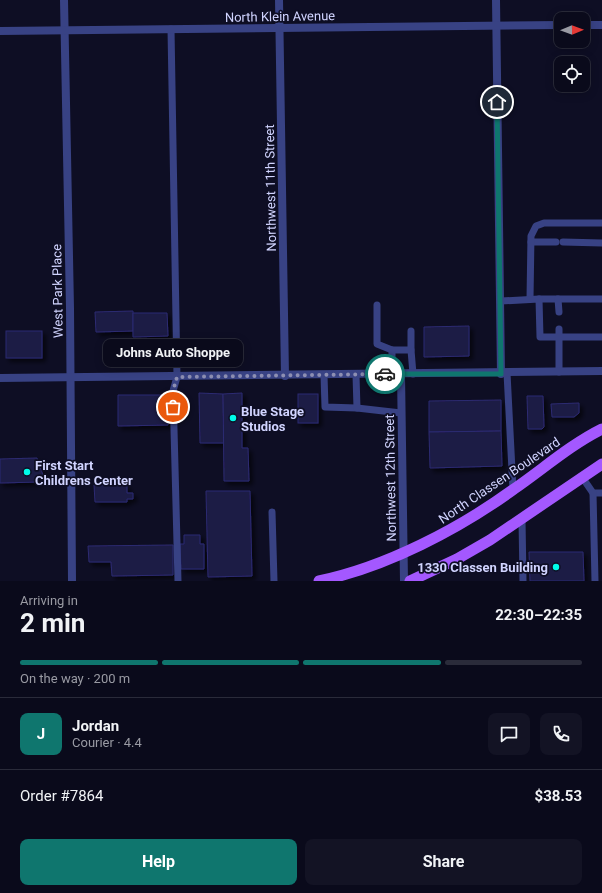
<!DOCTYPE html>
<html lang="en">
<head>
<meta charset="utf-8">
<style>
	:root { --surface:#0a0a1b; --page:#131324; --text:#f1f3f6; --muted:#999aa3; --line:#2a2b3a; --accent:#0f766e }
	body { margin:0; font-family:Roboto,sans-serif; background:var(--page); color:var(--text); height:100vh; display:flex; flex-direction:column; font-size:15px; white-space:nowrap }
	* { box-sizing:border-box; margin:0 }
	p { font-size:13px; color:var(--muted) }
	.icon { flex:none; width:22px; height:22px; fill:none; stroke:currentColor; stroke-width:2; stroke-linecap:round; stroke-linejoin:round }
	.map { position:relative; height:581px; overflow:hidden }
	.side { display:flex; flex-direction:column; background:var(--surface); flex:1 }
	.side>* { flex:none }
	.needle { width:26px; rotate:89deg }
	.tools { position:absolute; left:554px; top:12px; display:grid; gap:8px }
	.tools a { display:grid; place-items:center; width:36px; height:36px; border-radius:8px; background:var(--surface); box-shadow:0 2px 10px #0003,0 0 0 1px var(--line); font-size:20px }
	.pin { position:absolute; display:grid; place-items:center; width:34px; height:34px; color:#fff; margin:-17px; border:2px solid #fff; border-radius:50%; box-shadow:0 1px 4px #0007 }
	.courier { position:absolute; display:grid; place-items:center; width:40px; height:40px; margin:-20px; border:3px solid #0f766e; border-radius:50%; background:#fff; color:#222; box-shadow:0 1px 5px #0007 }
	.bubble { position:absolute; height:28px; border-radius:8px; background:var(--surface); box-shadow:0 2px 10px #0003,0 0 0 1px var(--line); font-size:13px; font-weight:700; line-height:28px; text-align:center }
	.headline em { font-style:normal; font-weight:700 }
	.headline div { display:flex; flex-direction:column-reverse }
	.headline { display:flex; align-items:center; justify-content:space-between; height:68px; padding:0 20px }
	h1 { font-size:26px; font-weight:700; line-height:30px }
	.bar { display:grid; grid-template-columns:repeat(4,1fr); gap:6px 4px; align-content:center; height:48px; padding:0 20px }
	.bar i { height:5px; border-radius:3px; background:var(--line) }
	.bar .on { background:var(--accent) }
	.bar p { grid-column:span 4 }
	.line { display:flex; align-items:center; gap:10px; padding:0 20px; border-top:1px solid var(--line) }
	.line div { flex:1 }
	.round { display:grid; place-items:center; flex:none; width:42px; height:42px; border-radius:8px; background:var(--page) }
	.button { display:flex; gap:8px; margin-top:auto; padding:8px 20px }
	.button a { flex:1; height:46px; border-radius:8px; background:var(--accent); color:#fff; font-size:16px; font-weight:700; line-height:46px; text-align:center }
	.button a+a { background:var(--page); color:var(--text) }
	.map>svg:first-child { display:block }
	.building { fill:#1b1a45; stroke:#2d2b72; filter:url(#shadow) }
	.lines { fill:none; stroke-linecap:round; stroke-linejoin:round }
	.service { stroke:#384284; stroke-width:7 }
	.minor { stroke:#384284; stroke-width:8 }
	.tertiary { stroke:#384284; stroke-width:8 }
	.primary { stroke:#a458ff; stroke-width:11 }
	.done { stroke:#8d8fb2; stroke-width:4; stroke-dasharray:0 7.2 }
	.route { stroke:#0f766e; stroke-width:5 }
	.poi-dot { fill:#00fcea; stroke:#0e0e24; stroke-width:1.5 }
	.labels { text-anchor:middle; stroke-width:3.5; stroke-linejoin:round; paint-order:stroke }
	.street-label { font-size:13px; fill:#d1d4ff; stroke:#0e0e24 }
	.poi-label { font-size:13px; font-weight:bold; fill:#d1d4ff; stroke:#0e0e24; text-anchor:start }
</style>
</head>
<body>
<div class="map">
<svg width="602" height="581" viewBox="0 0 602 581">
	<defs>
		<filter id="shadow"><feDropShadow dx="3.5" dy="3.5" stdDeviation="2" flood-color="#0009"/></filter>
	</defs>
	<rect width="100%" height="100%" fill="#0e0e24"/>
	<g class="building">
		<polygon points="133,311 133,331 96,332 95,312"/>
		<polygon points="133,313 167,313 168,336 133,337"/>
		<polygon points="469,326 469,356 424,357 424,327"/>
		<rect x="6" y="331" width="36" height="27"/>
		<polygon points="199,393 223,394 224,443 200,443"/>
		<polygon points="242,393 242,448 248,448 249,481 224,481 223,394"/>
		<rect x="298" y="394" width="20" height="29"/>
		<polygon points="118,395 168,395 168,425 118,426"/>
		<polygon points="527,396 543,396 544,427 542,429 528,429"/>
		<polygon points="501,400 501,431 429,432 429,401"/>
		<polygon points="579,403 579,413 574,417 552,417 551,404"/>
		<polygon points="501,431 502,466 430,468 429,432"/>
		<polygon points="37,458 44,478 38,478 38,482 0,483 0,459"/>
		<polygon points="94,485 127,485 127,493 133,493 133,499 127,499 127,502 95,502"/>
		<polygon points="206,491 250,491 252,576 208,577"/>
		<polygon points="184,535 200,535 200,544 204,544 204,569 181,569 180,544 184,544"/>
		<polygon points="173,545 173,575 112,576 111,562 89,562 88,546"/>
		<polygon points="529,552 583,552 584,581 530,581"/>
	</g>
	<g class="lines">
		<g class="service">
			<polyline points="171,29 177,377 173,391 178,581"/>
			<polyline points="531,242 556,242"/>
			<polyline points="563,242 602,243"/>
			<polyline points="530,299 531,236 536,226 544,223 602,223"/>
			<polyline points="539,299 602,299"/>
			<polyline points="558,299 559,312"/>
			<polyline points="501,301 539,299 540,337 602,337"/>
			<polyline points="377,305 377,344 392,350 392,374"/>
			<polyline points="411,331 411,350"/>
			<polyline points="392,350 411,350 413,374"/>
			<polyline points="559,372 559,329"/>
			<polyline points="507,373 513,490"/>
			<polyline points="324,375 325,407 357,408 401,413"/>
			<polyline points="356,375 357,408"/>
			<polyline points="582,477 593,493 602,493"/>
			<polyline points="593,493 595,581"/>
			<polyline points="272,512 274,581"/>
			<polyline points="522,519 523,581"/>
		</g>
		<g class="minor">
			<polyline points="64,0 70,308 72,581"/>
			<polyline points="279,0 285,376"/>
			<polyline points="496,0 501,374"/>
			<polyline points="583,25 602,25"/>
			<polyline points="0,31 561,25"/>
			<polyline points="401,374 404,581"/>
		</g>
		<polyline class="tertiary" points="0,378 602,371"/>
		<g class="primary">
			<path d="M319,581c67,-14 140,-52 195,-92 29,-20 56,-44 88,-60"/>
			<polyline points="410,581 457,559 490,540 602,464"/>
		</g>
	</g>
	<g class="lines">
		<polyline class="done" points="173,407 173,391 177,377 385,374"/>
		<polyline class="route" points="385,374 501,374 497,102"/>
	</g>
	<g class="poi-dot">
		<circle cx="233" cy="418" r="4"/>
		<circle cx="27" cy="472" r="4"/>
		<circle cx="556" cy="567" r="4"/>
	</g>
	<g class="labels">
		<g class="street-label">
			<text transform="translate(280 16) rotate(-1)" y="5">North Klein Avenue</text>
			<text transform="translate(270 188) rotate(-91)" y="5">Northwest 11th Street</text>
			<text transform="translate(57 291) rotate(-91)" y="5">West Park Place</text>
			<text transform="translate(390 478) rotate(-91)" y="5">Northwest 12th Street</text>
			<text transform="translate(499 480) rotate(-34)" y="5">North Classen Boulevard</text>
		</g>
		<g class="poi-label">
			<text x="241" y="416">Blue Stage<tspan x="241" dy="15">Studios</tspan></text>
			<text x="35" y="470">First Start<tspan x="35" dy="15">Childrens Center</tspan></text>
			<text x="548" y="572" text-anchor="end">1330 Classen Building</text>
		</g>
	</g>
</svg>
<div class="tools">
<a><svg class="needle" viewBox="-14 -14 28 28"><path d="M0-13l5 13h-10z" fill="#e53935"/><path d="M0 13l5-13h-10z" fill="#999aa3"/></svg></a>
<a><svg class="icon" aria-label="locate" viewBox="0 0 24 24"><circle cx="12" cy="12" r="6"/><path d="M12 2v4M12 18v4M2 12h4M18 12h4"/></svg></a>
</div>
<div class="pin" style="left:173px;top:407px;background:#ea580c"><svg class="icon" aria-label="bag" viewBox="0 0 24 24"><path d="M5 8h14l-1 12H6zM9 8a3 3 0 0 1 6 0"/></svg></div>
<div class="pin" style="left:497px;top:102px;background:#1f2937"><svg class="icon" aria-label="home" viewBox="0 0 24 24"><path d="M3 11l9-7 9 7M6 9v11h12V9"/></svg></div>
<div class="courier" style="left:385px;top:374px"><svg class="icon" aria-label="car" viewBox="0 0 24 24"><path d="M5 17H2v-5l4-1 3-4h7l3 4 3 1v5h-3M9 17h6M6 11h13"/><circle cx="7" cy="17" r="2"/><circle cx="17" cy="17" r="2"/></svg></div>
<div class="bubble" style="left:103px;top:339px;width:140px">Johns Auto Shoppe</div>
</div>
<section class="side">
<div class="headline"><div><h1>2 min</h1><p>Arriving in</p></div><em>22:30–22:35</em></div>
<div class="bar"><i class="on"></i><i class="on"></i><i class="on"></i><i></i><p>On the way · 200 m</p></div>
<div class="line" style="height:72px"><b class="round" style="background:var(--accent);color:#fff">J</b><div><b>Jordan</b><p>Courier · 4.4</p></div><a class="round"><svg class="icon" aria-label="chat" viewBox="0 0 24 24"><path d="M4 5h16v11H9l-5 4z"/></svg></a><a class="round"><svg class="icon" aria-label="phone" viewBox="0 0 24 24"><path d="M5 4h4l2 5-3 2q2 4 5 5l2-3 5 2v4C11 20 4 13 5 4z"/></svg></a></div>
<div class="line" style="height:52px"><div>Order #7864</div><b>$38.53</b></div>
<div class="button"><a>Help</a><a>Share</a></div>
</section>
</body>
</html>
